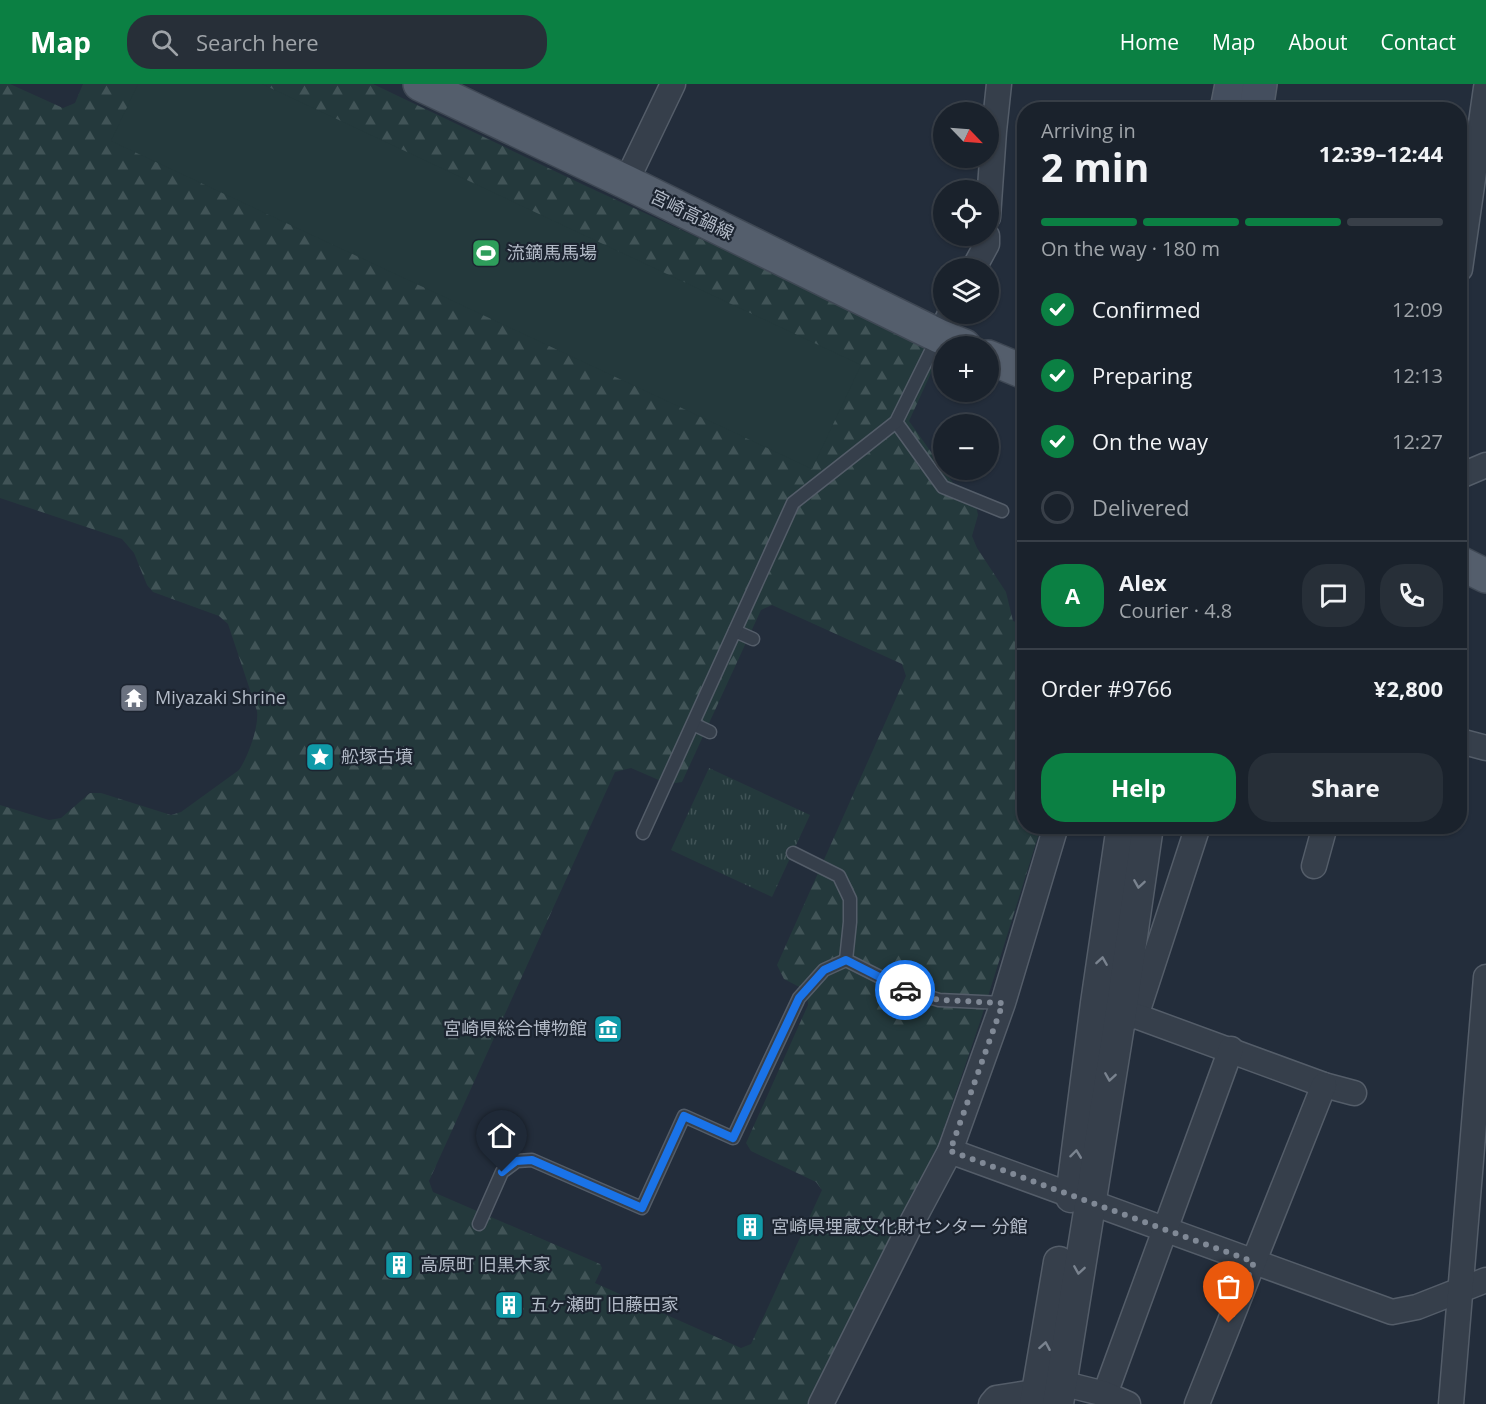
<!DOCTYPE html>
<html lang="en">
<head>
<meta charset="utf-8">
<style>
	:root { --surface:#1a222c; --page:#272f38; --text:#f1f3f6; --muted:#9fa4a9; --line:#383f48; --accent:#0b8043 }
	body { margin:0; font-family:"Open Sans","Noto Sans JP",sans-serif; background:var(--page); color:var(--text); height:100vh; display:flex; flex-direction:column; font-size:22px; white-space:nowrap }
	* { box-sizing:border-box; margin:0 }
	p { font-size:20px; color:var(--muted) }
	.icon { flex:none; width:33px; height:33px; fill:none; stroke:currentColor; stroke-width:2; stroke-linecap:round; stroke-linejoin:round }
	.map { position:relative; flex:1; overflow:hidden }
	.sheet { position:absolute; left:1017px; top:18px; width:450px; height:732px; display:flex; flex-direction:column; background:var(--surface); border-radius:24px; box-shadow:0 2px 4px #0004,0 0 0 2px var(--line) }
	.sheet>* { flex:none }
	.needle { width:39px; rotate:115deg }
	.fabs { position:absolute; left:933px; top:18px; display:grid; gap:12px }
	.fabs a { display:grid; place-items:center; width:66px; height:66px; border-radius:50%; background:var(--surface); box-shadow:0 2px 4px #0004,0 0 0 2px var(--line); font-size:30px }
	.pin { position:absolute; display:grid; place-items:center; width:51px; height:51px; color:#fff; margin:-62px -26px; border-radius:50% 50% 50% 0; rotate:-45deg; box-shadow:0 0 6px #0007 }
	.pin .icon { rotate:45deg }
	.courier { position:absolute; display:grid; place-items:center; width:60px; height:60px; margin:-30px; border:4px solid #1a73e8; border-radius:50%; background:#fff; color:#222; box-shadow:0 2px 8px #0007 }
	.headline em { font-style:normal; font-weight:700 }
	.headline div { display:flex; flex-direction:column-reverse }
	.headline { display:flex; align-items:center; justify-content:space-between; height:102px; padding:0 24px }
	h1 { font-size:39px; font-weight:700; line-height:45px }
	.bar { display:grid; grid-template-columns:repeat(4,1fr); gap:9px 6px; align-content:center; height:72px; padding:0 24px }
	.bar i { height:8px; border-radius:4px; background:var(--line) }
	.bar .on { background:var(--accent) }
	.bar p { grid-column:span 4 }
	.line { display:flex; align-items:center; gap:15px; padding:0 24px; border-top:2px solid var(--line) }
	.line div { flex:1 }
	.round { display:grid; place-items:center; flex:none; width:63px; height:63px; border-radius:24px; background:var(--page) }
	ol { padding:0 24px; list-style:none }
	li { display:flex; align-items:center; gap:18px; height:66px }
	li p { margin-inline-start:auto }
	li .icon { padding:6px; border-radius:50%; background:var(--accent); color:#fff; stroke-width:4 }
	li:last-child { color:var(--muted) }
	li i { width:33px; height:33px; border:3px solid var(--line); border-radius:50% }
	.action { display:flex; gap:12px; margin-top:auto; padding:12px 24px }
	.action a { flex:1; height:69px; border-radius:24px; background:var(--accent); color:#fff; font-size:24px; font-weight:700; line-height:69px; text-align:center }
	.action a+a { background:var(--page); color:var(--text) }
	header { display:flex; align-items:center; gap:36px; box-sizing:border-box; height:84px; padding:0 30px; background:var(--accent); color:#fff }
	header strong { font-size:28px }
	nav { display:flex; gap:33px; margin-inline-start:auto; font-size:21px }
	.search { width:420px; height:54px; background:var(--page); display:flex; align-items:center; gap:15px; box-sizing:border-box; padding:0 21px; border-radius:24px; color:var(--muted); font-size:22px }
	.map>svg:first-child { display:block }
	.grass { fill:url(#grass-tufts) }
	.forest { fill:url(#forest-firs); fill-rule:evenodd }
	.pitch { fill:#24393c }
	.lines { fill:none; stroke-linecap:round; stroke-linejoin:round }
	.service-casing { stroke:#545d69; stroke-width:15 }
	.minor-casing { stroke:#545d69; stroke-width:27 }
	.tertiary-casing { stroke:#545d69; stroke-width:33 }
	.secondary-casing { stroke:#545d69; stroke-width:36 }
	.primary-casing { stroke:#3f4854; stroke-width:36 }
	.service { stroke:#363f4b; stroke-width:12 }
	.minor { stroke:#363f4b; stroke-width:24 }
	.tertiary { stroke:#363f4b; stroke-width:30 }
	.secondary { stroke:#444e5e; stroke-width:33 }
	.primary { stroke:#545e6c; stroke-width:33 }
	.oneway { stroke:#7a838f }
	.done { stroke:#808996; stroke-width:6; stroke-dasharray:0 10.8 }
	.route { stroke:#1a73e8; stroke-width:8 }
	.labels { text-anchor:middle; stroke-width:4.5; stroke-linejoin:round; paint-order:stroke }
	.street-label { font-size:18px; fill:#b2bac7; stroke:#1c2430 }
	.poi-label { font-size:18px; fill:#b2bac7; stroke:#1c2430; text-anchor:start }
</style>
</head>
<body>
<header>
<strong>Map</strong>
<div class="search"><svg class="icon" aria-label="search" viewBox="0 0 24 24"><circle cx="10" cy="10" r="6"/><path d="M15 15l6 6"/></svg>Search here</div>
<nav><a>Home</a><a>Map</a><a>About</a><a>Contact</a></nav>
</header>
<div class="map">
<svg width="1486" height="1320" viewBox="0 0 1486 1320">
	<defs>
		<pattern id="grass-tufts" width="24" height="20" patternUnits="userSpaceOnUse" patternTransform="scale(1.5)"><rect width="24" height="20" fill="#24393c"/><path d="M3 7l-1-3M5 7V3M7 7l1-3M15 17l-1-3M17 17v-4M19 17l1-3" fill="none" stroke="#415457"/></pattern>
		<pattern id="forest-firs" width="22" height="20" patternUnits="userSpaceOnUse" patternTransform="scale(1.5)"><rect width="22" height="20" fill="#24393c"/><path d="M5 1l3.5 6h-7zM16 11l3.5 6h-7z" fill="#415457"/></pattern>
	</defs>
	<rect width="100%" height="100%" fill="#232d3b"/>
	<polygon class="grass" points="709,684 810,731 772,813 671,766"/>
	<path class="forest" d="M0,0h10l53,24 12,-5 8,-19h290l213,102 343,158 8,16 -28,61 44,62 21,12 4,20 -6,21 5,12 29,44 7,29 11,4v201l17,1 -61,195 -43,126 -127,256h-810v-599l49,15 12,-2 29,-25h11l70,22 10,-3 58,-42c9,-13 20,-43 18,-59l-29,-87 -9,-8 -66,-24 -6,-7 -13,-32 -12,-14 -122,-41zM772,521l130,59 4,12 -129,289 7,14 23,12 1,14 -62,138 5,8 65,31 6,8 -71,154 -10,4 -146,-65 7,-15 -2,-4 -167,-72 -4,-11 186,-409 16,-4 37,16 14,-2 79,-172z"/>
	<polygon class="pitch" points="138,0 262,0 861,281 812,385 111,57"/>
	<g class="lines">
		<g class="service-casing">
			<g id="service">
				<polyline points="896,338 943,403 1002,427"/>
				<polyline points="735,547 753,555"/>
				<polyline points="693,640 710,648"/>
				<polyline points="643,749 793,419 896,338 938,253"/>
				<polyline points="793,769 839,792 850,815 850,838 846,876 906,906 939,916 1003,919"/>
				<polyline points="479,1140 502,1088 517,1077 532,1076 642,1124 684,1032 733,1054 799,914 824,886 846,876"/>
			</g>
		</g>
		<g class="minor-casing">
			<g id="minor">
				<polyline points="626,98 673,0"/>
				<polyline points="988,133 994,47 999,0"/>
				<polyline points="974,184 987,160 987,152"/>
				<polyline points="1460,185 1486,4"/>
				<polyline points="939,252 950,230"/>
				<polyline points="1460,392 1486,381"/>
				<polyline points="1460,657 1486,664"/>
				<polyline points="1314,782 1325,742"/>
				<polyline points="1136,932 1198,742"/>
				<polyline points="1120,935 1136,932 1324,1001 1354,1009"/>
				<polyline points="950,1067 1392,1228 1417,1223 1486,1196"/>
				<polyline points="1105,1310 1231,965"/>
				<polyline points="821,1320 910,1142 950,1067 1003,919 1056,742"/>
				<polyline points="991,1320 996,1314 1073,1302 1105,1310 1128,1320"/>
				<polyline points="1197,1320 1324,1001"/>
				<polyline points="1451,1320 1486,893"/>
			</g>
		</g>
		<g class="tertiary-casing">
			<g id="tertiary">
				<polyline points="1071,1113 1096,919 1122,742"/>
				<polyline points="1035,1320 1059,1178"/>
				<polyline points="1058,1320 1120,935 1148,742"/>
			</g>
		</g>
		<g class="secondary-casing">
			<g id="secondary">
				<polyline points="1227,26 1232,0"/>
				<polyline points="1256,26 1260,0"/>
			</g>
		</g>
		<g class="primary-casing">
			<g id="primary">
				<polyline points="420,0 626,98 939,252 964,262"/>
				<polyline points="988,273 1024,288"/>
				<polyline points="1460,479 1486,492"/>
			</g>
		</g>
		<use href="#service" class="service"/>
		<use href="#minor" class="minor"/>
		<use href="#tertiary" class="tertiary"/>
		<use href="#secondary" class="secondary"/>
		<use href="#primary" class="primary"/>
	</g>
	<defs><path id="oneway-chevron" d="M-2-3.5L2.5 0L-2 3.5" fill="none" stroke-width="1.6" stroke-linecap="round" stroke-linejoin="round" transform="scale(1.5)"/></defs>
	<g class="oneway">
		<use href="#oneway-chevron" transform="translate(1139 800) rotate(99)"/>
		<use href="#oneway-chevron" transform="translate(1102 877) rotate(-81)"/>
		<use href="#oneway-chevron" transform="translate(1110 993) rotate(99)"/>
		<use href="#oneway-chevron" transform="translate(1076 1070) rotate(-83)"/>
		<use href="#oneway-chevron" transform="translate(1079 1186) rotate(99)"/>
		<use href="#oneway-chevron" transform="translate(1045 1262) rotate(-80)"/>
	</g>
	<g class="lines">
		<polyline class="done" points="905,906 939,916 1003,919 950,1067 1254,1178 1229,1239"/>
		<polyline class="route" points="502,1088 516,1077 532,1076 642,1124 684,1032 733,1054 799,914 824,886 846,876 905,906"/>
	</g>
	<defs>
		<g id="stadium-square" transform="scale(1.5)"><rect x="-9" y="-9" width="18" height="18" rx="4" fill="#2e9e5b" stroke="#1c2430"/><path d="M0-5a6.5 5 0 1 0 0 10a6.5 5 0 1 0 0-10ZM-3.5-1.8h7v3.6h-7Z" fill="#fff"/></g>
		<g id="temple-square" transform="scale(1.5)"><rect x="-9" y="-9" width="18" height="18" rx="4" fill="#6b7280" stroke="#1c2430"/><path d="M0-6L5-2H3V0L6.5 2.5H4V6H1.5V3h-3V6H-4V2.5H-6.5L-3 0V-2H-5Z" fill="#fff"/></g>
		<g id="sight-square" transform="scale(1.5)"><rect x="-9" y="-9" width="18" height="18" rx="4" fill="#0f9aa8" stroke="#1c2430"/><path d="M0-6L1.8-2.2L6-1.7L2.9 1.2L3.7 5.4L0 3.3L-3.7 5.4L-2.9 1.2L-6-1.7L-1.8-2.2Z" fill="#fff"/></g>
		<g id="museum-square" transform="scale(1.5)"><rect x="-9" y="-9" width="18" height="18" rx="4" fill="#0f9aa8" stroke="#1c2430"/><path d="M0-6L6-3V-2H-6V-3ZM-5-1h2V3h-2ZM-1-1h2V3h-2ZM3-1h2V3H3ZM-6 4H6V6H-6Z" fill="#fff"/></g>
		<g id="building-square" transform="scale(1.5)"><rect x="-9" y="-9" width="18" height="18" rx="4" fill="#0f9aa8" stroke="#1c2430"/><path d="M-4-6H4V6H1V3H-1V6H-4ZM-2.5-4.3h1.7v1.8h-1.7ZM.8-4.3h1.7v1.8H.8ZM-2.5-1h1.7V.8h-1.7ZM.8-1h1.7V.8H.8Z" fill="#fff"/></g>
	</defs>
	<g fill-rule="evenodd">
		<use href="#stadium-square" x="486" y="169"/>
		<use href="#temple-square" x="134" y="614"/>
		<use href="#sight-square" x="320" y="673"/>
		<use href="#museum-square" x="608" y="945"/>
		<use href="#building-square" x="750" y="1143"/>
		<use href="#building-square" x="399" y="1181"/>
		<use href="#building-square" x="509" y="1221"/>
	</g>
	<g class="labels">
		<g class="street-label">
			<text transform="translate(692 131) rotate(26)" y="6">宮崎高鍋線</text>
		</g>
		<g class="poi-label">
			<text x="507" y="175">流鏑馬馬場</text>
			<text x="155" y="620">Miyazaki Shrine</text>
			<text x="341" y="679">舩塚古墳</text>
			<text x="587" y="951" text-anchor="end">宮崎県総合博物館</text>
			<text x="771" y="1149">宮崎県埋蔵文化財センター 分館</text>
			<text x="420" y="1187">高原町 旧黒木家</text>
			<text x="530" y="1227">五ヶ瀬町 旧藤田家</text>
		</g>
	</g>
</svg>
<div class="fabs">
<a><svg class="needle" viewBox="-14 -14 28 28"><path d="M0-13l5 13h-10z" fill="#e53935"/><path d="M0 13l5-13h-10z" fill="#9fa4a9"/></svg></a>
<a><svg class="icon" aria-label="locate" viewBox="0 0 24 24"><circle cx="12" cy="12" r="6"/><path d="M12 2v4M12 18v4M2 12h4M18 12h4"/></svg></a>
<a><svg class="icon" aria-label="layers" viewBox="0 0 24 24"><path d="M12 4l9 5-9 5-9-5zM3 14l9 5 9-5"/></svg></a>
<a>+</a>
<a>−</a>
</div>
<div class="pin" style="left:1229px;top:1239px;background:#ea580c"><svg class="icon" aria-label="bag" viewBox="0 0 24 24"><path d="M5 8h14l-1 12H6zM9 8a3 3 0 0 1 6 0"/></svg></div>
<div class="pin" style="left:502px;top:1088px;background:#1f2937"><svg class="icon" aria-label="home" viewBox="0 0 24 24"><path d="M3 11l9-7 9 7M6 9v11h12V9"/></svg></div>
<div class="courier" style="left:905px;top:906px"><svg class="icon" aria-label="car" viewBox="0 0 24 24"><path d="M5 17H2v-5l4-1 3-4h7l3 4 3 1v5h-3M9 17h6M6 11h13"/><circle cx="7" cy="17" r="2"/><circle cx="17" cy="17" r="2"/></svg></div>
<section class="sheet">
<div class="headline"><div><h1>2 min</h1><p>Arriving in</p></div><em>12:39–12:44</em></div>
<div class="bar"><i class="on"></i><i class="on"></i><i class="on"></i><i></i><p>On the way · 180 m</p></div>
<ol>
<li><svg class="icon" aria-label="check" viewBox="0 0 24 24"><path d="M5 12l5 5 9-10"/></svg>Confirmed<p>12:09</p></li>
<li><svg class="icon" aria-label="check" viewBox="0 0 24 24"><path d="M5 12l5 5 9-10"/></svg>Preparing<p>12:13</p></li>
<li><svg class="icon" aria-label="check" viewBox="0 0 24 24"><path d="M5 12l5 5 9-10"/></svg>On the way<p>12:27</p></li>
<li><i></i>Delivered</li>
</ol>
<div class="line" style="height:108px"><b class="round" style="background:var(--accent);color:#fff">A</b><div><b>Alex</b><p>Courier · 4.8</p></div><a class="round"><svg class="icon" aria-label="chat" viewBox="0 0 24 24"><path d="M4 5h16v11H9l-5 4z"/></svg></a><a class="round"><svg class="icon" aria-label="phone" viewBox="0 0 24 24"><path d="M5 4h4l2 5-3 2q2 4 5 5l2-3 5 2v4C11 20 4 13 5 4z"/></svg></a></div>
<div class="line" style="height:78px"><div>Order #9766</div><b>¥2,800</b></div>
<div class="action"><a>Help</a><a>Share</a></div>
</section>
</div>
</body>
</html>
